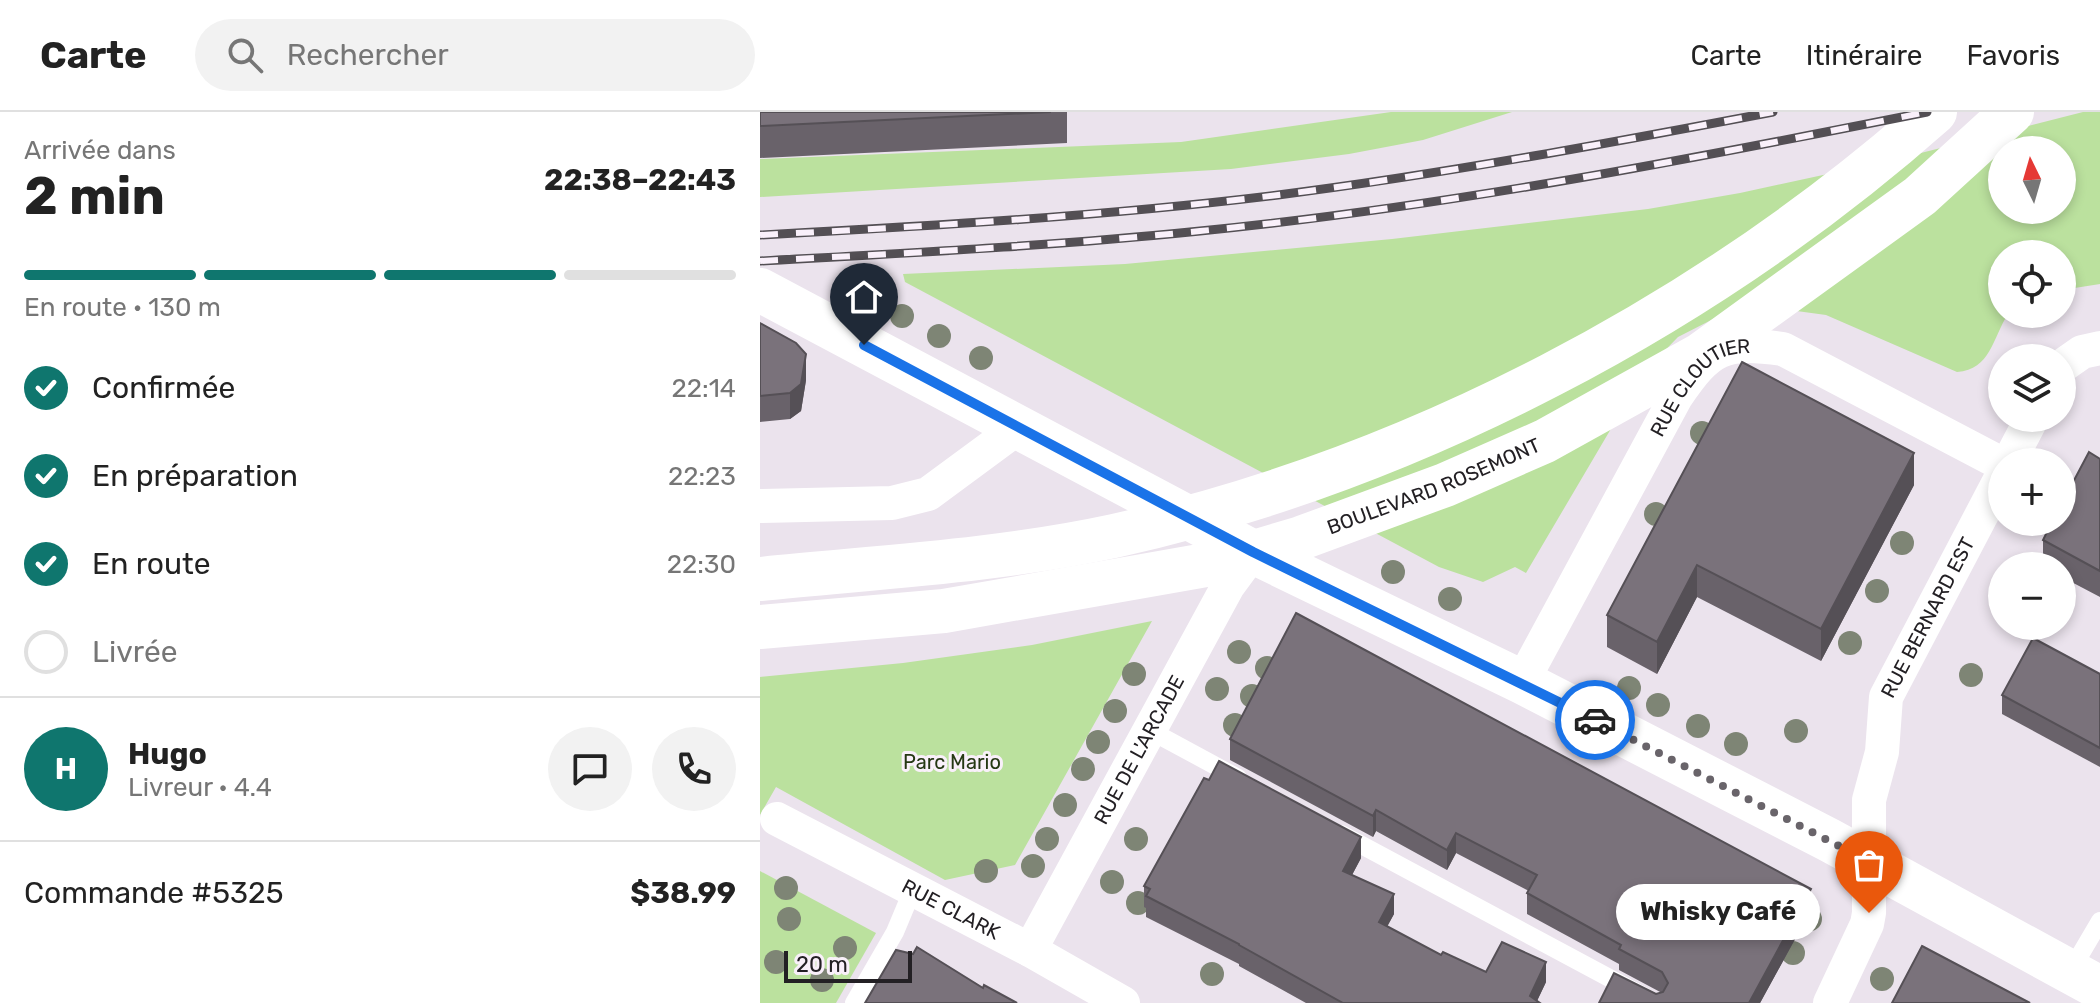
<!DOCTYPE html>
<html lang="fr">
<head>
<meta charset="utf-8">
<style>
	:root { --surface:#fff; --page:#f2f2f2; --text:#222; --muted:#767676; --line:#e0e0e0; --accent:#0f766e }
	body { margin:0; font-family:Rubik,sans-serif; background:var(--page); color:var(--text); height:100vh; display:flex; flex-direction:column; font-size:30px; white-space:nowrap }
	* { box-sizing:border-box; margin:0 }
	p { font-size:26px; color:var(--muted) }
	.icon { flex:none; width:44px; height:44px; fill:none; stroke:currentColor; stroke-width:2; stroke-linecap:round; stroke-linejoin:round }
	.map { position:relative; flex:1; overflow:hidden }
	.drawer { display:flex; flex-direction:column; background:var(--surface); width:760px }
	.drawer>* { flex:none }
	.needle { width:52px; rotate:355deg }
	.buttons { position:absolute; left:1228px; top:24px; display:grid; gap:16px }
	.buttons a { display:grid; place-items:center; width:88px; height:88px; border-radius:50%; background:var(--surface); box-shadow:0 4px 12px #0003; font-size:40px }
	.scale { position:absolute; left:24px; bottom:20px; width:128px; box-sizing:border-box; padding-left:8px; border:4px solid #232024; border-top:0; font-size:22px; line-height:28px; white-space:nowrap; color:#232024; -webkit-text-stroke:6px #f9f0fa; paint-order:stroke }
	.pin { position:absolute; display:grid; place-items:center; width:68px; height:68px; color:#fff; margin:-82px -34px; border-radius:50% 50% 50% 0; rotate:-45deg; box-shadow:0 0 8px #0007 }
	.pin .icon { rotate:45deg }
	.courier { position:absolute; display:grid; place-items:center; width:80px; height:80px; margin:-40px; border:6px solid #1a73e8; border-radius:50%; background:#fff; color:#222; box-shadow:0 2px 10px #0007 }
	.bubble { position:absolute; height:56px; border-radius:28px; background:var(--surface); box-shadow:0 4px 12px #0003; font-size:26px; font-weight:700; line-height:56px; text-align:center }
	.head em { font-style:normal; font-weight:700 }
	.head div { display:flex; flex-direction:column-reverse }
	.head { display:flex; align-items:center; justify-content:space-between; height:136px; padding:0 24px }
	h1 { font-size:52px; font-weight:700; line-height:60px }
	.bar { display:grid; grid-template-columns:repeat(4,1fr); gap:12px 8px; align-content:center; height:96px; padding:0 24px }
	.bar i { height:10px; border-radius:6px; background:var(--line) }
	.bar .selected { background:var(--accent) }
	.bar p { grid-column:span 4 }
	.line { display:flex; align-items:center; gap:20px; padding:0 24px; border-top:2px solid var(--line) }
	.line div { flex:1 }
	.round { display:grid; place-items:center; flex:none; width:84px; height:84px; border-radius:42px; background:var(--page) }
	ol { padding:0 24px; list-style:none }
	li { display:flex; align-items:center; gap:24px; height:88px }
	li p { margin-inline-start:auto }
	li .icon { padding:8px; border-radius:50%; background:var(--accent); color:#fff; stroke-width:4 }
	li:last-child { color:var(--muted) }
	li i { width:44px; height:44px; border:4px solid var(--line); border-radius:50% }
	header { display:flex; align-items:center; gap:48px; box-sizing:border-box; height:112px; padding:0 40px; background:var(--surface); border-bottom:2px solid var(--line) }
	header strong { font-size:38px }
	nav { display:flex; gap:44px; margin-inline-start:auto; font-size:28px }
	.search { width:560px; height:72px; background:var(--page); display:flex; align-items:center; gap:20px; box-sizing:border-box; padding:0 28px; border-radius:44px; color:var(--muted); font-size:30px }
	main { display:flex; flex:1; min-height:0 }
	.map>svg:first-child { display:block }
	.green { fill:#bbe19e; fill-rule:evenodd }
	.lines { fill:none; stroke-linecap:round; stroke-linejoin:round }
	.service { stroke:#fff; stroke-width:18 }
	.minor { stroke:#fff; stroke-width:34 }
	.secondary { stroke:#fff; stroke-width:44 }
	.rail-casing { stroke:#534f54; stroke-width:9 }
	.rail { stroke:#f9f0fa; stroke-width:6; stroke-dasharray:18; stroke-linecap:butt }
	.tree { fill:#7e8575 }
	.wall { fill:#69626a }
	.shaded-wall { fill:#555056 }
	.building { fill:#7a727b; stroke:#555056; stroke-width:2 }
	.done { stroke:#69646a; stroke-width:8; stroke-dasharray:0 14.4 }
	.route { stroke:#1a73e8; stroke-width:10 }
	.labels { text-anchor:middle; stroke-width:6; stroke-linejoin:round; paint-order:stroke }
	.street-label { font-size:20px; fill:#232024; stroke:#f9f0fa }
	.park-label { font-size:20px; fill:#253813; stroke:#f9f0fa }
</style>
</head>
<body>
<header>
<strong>Carte</strong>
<div class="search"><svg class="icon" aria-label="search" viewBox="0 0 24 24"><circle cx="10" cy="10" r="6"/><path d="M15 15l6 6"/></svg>Rechercher</div>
<nav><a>Carte</a><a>Itinéraire</a><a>Favoris</a></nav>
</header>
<main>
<section class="drawer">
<div class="head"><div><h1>2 min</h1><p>Arrivée dans</p></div><em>22:38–22:43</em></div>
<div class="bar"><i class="selected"></i><i class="selected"></i><i class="selected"></i><i></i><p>En route · 130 m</p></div>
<ol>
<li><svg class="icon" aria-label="check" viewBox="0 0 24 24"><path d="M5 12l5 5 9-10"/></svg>Confirmée<p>22:14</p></li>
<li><svg class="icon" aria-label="check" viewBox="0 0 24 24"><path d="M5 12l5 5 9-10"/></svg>En préparation<p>22:23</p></li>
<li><svg class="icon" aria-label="check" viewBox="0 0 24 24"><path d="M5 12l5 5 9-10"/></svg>En route<p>22:30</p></li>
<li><i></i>Livrée</li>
</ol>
<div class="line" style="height:144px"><b class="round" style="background:var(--accent);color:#fff">H</b><div><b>Hugo</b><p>Livreur · 4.4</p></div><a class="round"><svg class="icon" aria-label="chat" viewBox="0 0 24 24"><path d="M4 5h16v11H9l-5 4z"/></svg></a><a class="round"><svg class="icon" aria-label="phone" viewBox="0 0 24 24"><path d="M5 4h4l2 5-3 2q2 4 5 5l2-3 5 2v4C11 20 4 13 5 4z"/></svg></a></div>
<div class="line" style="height:104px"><div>Commande #5325</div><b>$38.99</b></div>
</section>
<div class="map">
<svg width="1340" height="891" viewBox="0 0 1340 891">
	<rect width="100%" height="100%" fill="#ebe3ed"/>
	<g class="green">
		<polygon points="631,0 752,0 663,28 589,42 471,57 0,85 0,47 421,30"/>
		<path d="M1323,0h17v172l-38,6v-36h-60v60h6c-16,25 -17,55 -51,58l-131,-57 -44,-6 -55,3 -49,25 -33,34 -119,202 -11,-6 -32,15 -44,-15 -534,-285 -2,-8 222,-10 267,-25 256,-30 92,-16 157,-34zM1242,38h60v60h-60z"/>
		<polygon points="392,509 255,753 185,768 16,675 0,703 0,565 143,551 272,533"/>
		<polygon points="0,759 116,821 76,891 0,891"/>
	</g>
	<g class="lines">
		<g class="service">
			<polyline points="391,619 478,666"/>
			<polyline points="581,722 896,891"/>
			<polyline points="1310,860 1340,809"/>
			<polyline points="94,891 135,820 153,777"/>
		</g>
		<g class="minor">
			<polyline points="1302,254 1322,240 1340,236"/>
			<polyline points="1249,350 1272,306"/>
			<polyline points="0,394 132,391 168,382 259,315"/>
			<path id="s1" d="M762,570l154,-285c34,-50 47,-56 107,-48l219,115"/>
			<path id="s2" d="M17,707l253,131 93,53"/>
			<path id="s3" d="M270,838l198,-364 25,-34"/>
			<path id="s4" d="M1070,891l37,-79 2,-11v-113l13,-48 4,-55 116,-221"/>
		</g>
		<g class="secondary">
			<polyline points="0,178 493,440 762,570 1069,728 1340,876"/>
			<path d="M0,467c118,-12 238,-18 354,-43 299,-67 592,-221 821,-424"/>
			<path id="s5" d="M0,515l184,-16 273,-48 84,-25 144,-53 100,-44 155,-86 220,-159 92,-84"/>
		</g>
		<g class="rail-casing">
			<g id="rail">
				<path d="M0,123c173,-9 346,-19 518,-40 166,-21 331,-52 495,-83"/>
				<path d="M0,149c147,-8 293,-15 440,-30 244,-24 486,-71 727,-119"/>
			</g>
		</g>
		<use href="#rail" class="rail"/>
	</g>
	<g class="tree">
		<circle cx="110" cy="188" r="12"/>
		<circle cx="142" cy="204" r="12"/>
		<circle cx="179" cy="224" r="12"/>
		<circle cx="221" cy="246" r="12"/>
		<circle cx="942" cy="321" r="12"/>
		<circle cx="896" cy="402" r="12"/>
		<circle cx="1142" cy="431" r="12"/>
		<circle cx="633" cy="460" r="12"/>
		<circle cx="1117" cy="479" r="12"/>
		<circle cx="690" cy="487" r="12"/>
		<circle cx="1090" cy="531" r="12"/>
		<circle cx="479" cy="540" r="12"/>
		<circle cx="507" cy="556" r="12"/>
		<circle cx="374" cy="562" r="12"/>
		<circle cx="1211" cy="563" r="12"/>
		<circle cx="869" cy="576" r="12"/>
		<circle cx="457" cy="577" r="12"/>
		<circle cx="492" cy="584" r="12"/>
		<circle cx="898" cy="593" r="12"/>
		<circle cx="355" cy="599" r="12"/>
		<circle cx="475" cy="613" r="12"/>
		<circle cx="938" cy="614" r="12"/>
		<circle cx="1036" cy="619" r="12"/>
		<circle cx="338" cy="630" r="12"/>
		<circle cx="976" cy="632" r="12"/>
		<circle cx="323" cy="657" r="12"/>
		<circle cx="305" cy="693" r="12"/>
		<circle cx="287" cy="727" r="12"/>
		<circle cx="376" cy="727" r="12"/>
		<circle cx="273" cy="754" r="12"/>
		<circle cx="226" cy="759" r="12"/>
		<circle cx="352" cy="770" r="12"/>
		<circle cx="26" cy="776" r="12"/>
		<circle cx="378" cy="791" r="12"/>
		<circle cx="29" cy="807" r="12"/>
		<circle cx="1050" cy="807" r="12"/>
		<circle cx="85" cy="836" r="12"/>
		<circle cx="1033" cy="841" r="12"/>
		<circle cx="16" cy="850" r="12"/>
		<circle cx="452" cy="862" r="12"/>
		<circle cx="1122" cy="867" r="12"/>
		<circle cx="62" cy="868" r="12"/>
	</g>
	<g class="wall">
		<polygon points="0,0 307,0 307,31 0,46"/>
		<polygon points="0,211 46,268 41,299 30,307 0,310"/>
		<polygon points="982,250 1154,373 1061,549 937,485 897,562 847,535 847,503"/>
		<polygon points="1340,347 1340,485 1302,465 1302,454 1283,454 1283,428"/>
		<polygon points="1340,562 1340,655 1242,602 1242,583"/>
		<polygon points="470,627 1051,798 1000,891 839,891 902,881 859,858 859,852 767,802 767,781 769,779 696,741 687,758 616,719 613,725 470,648"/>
		<polygon points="601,746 592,763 634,802 627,814 681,843 726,860 786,870 777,889 780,891 546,891 479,854 479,852 386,805 386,796 384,795 384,774"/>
	</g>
	<g class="shaded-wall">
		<polygon points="46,242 46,268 41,299 30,307 30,281"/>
		<polygon points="1154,341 1154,373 1061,549 1061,517"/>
		<polygon points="937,453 937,485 897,562 897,530"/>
		<polygon points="616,698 616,719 613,725 613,704"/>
		<polygon points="696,721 696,741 687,758 687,738"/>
		<polygon points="601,725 601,746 583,780 583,759"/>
		<polygon points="1051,777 1051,798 1000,891 989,891"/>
		<polygon points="634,782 634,802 619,830 619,810"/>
		<polygon points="786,850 786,870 776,891 770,884"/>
	</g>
	<g class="building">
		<polygon points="0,0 291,0 0,14"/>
		<polygon points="0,211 36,231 46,242 41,272 30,281 0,284"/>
		<polygon points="982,250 1154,341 1061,517 937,453 897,530 847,503"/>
		<polygon points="1329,340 1340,347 1340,459 1283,428 1292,410 1302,410 1302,391"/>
		<polygon points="536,501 1051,777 989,891 839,891 854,861 896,882 903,880 908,871 902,860 859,837 861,833 767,781 777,763 696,721 687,738 616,698 613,704 470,627"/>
		<polygon points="1273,526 1340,562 1340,636 1242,583"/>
		<polygon points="459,649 601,725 583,759 634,782 619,810 681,843 683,840 726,860 742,830 786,850 770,884 780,891 583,891 479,833 479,832 386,784 390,777 384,774 444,666 449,668"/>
		<polygon points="1162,834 1270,891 1132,891"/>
		<polygon points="157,835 223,876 224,873 257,891 105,891 136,838 153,842"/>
	</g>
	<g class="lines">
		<polyline class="done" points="835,608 1108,749 1109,801"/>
		<polyline class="route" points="104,233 493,440 835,608"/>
	</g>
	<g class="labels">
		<g class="street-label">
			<text dy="7" stroke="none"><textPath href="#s1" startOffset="350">RUE CLOUTIER</textPath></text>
			<text dy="7" stroke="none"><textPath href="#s5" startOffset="692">BOULEVARD ROSEMONT</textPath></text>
			<text dy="7" stroke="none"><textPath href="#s4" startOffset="406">RUE BERNARD EST</textPath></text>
			<text dy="7" stroke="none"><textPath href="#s3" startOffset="228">RUE DE L'ARCADE</textPath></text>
			<text dy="7" stroke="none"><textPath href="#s2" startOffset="196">RUE CLARK</textPath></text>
		</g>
		<g class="park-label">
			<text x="192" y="657">Parc Mario</text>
		</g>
	</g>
</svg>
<div class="buttons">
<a><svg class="needle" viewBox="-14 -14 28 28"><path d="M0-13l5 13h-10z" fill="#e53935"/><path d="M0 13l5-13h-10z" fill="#767676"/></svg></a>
<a><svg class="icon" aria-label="locate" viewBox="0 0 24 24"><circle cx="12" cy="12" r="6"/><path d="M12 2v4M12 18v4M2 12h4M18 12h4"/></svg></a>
<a><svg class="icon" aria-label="layers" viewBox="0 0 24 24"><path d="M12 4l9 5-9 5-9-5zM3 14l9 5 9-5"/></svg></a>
<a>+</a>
<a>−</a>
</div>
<div class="scale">20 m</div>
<div class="pin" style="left:1109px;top:801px;background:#ea580c"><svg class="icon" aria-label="bag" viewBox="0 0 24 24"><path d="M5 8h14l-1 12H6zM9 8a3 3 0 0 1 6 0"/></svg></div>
<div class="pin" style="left:104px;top:233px;background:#1f2937"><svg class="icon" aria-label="home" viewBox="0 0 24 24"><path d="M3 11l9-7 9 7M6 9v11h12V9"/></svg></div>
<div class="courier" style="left:835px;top:608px"><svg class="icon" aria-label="car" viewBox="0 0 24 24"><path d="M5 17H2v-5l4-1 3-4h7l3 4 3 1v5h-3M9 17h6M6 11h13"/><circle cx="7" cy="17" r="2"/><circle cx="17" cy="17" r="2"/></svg></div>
<div class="bubble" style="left:856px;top:772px;width:204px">Whisky Café</div>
</div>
</main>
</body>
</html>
